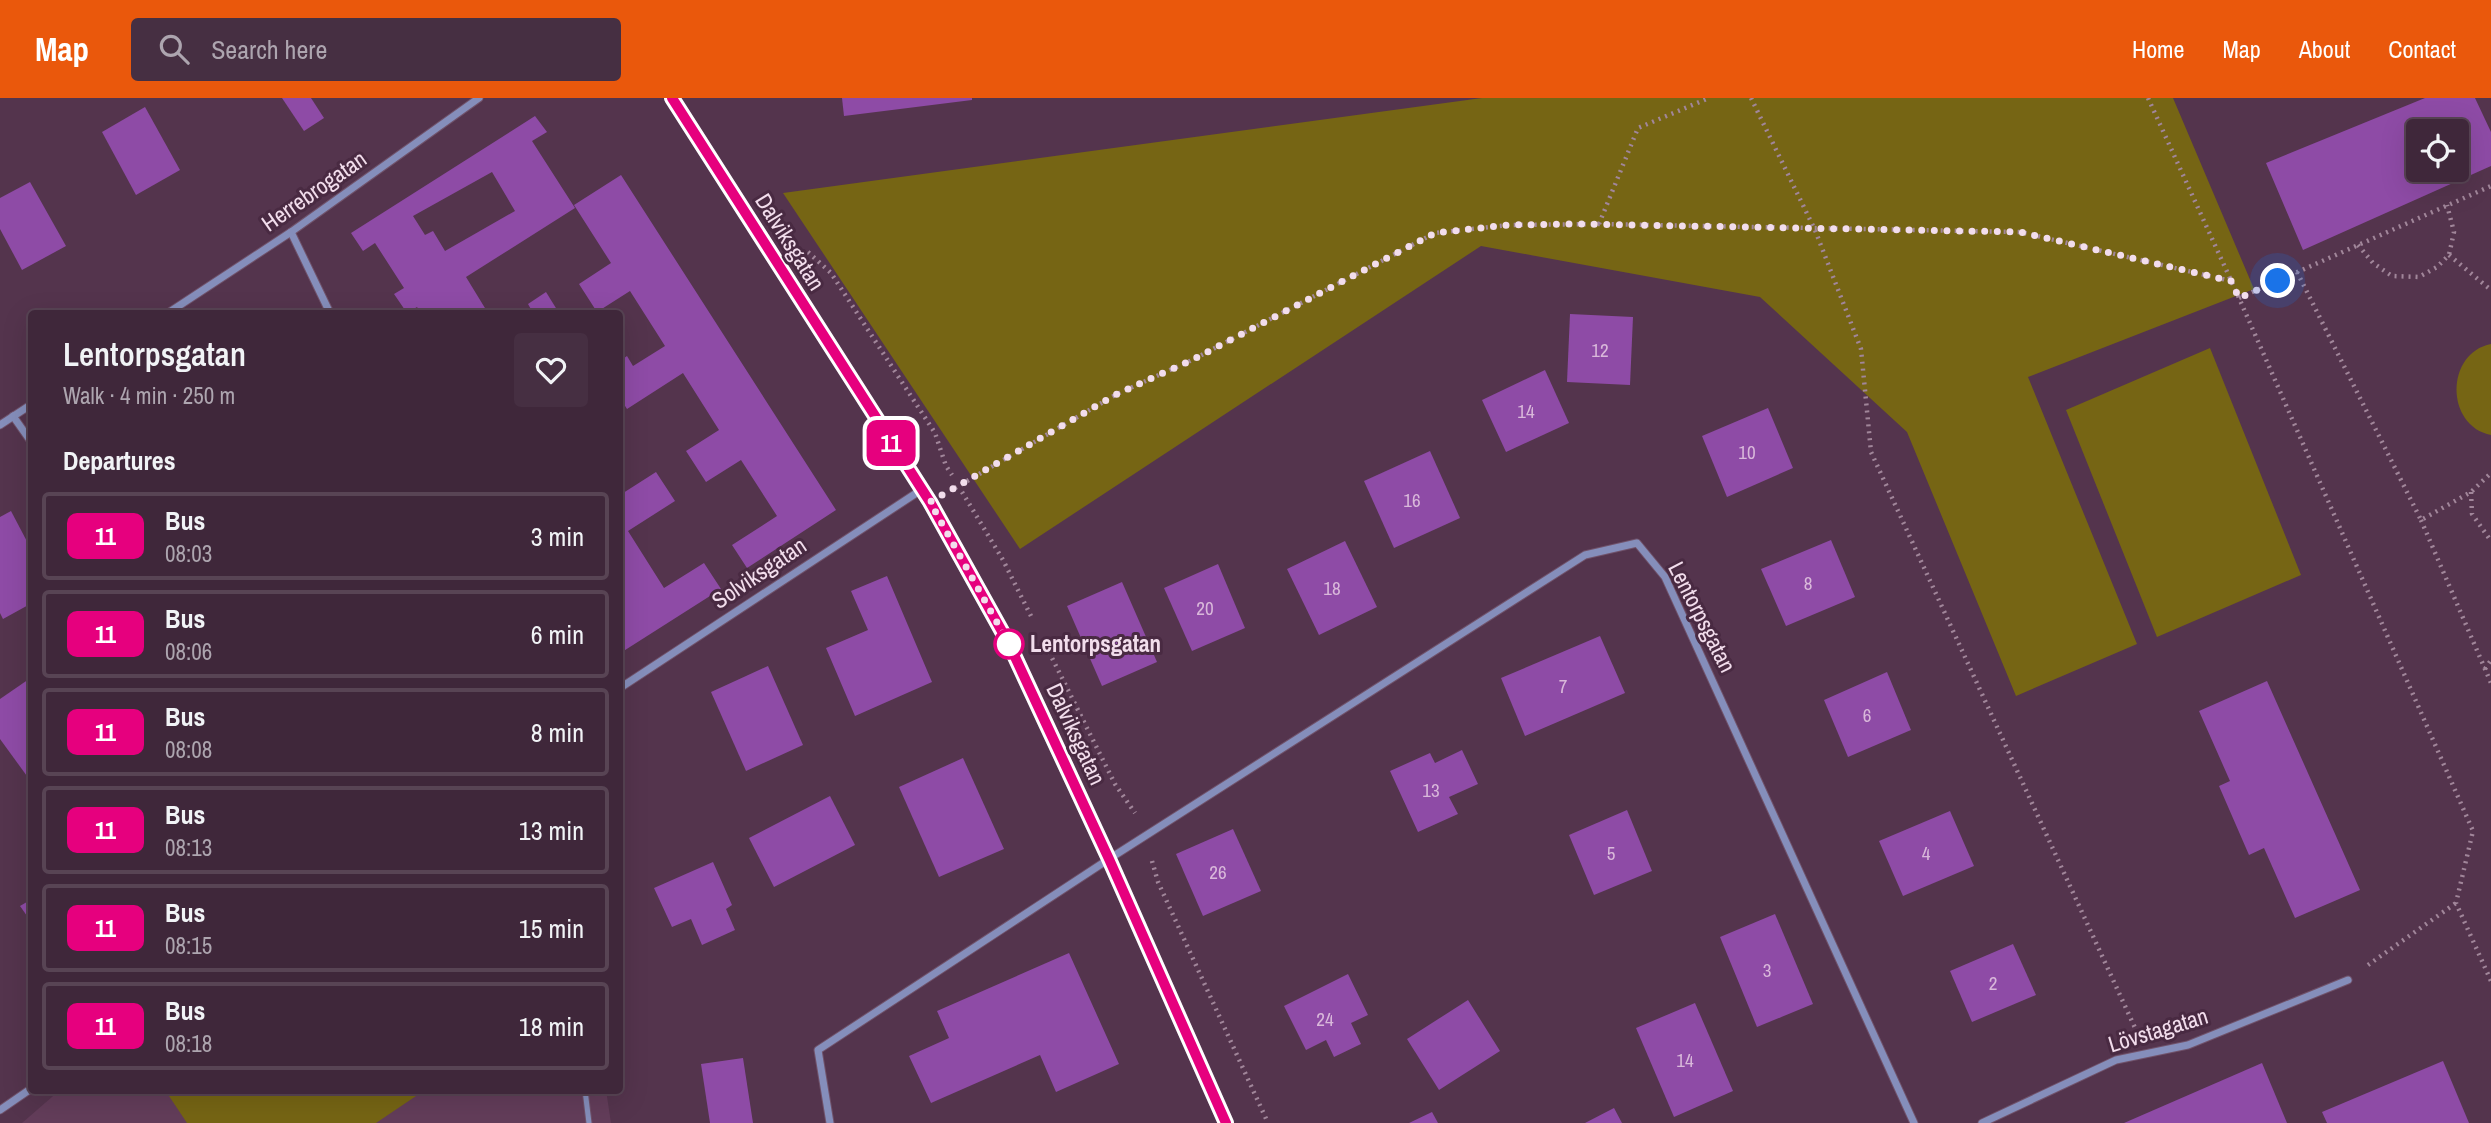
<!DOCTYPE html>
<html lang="en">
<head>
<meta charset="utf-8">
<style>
	:root { --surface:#3f273a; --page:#462f42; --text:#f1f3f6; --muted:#ada5af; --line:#584454; --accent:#ea580c }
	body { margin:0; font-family:"Archivo Narrow",sans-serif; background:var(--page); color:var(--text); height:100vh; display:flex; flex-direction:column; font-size:26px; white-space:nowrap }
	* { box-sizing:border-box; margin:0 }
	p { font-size:23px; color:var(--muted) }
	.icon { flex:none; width:38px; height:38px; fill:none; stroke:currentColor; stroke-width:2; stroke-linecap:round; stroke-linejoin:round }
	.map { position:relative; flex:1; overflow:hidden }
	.panel { position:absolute; left:28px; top:212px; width:595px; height:784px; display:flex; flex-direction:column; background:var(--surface); border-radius:7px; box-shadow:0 7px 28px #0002,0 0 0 2px var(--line) }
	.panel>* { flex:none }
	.badge { padding:0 14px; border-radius:10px; font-size:24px; line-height:46px }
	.fabs { position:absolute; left:2406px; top:21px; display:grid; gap:14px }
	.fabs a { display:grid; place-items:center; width:63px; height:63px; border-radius:7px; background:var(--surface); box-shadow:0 7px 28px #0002,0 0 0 2px var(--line); font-size:35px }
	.you { position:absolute; width:35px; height:35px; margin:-18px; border:5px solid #fff; border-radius:50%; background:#1a73e8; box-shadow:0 0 0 10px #1a73e833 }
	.map>.badge { position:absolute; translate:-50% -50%; box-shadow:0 0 0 4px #fff }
	h2 { padding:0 35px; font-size:26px; line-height:63px }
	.round { display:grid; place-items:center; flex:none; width:74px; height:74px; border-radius:7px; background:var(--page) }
	.headline { display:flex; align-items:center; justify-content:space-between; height:119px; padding:0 35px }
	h1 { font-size:33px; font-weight:600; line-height:52px }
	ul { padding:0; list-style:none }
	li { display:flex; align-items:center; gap:21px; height:88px; margin:0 14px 10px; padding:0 21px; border:4px solid var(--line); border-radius:7px }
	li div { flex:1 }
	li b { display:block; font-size:26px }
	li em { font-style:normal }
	li .badge { min-width:77px; font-weight:700; text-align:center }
	header { display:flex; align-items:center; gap:42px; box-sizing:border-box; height:98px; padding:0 35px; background:var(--accent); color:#fff }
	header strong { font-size:33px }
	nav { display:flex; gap:38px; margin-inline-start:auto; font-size:24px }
	.search { width:490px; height:63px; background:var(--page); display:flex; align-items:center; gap:18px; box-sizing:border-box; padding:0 24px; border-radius:7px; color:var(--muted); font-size:26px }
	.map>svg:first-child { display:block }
	.built { fill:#633d5a }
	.green { fill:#766514 }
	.building { fill:#8e4ba6; fill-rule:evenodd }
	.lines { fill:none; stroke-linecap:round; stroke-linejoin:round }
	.lane-casing { stroke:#70526a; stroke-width:7 }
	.street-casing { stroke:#70526a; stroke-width:9 }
	.secondary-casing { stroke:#70526a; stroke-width:16 }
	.path { stroke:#a1869a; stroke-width:4.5; stroke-dasharray:2 5; stroke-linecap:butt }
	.lane { stroke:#858ebb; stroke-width:5 }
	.street { stroke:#858ebb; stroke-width:7 }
	.secondary { stroke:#afbaf3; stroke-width:14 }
	.line-casing { stroke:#fff; stroke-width:16 }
	.line { stroke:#e6007e; stroke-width:10 }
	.walk { stroke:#f2ddec; stroke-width:7; stroke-dasharray:0 12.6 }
	.stop-dot { fill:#fff; stroke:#e6007e; stroke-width:3.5 }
	.labels { text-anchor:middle; stroke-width:6; stroke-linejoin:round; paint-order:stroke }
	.number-label { font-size:19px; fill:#d9b8da }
	.street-label { font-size:23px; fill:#f2ddec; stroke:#492a42 }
	.stop-label { font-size:23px; font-weight:bold; fill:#f2ddec; stroke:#492a42; text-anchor:start }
</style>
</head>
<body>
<header>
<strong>Map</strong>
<div class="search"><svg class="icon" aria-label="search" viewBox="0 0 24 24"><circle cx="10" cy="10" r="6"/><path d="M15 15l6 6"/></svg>Search here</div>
<nav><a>Home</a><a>Map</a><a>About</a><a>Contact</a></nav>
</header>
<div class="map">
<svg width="2491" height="1025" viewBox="0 0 2491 1025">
	<rect width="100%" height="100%" fill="#54344d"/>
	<!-- built -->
	<path class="built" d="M60,992h546l5,33h-589z"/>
	<!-- green -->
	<g class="green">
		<path d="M1482,0h691l81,191 -226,88 109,267 -121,52 -109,-264 -147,-135 -279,-51 -461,303 -237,-356z"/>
		<path d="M2491,246v91c-46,-9 -46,-82 0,-91z"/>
		<path d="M2210,250l91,227 -144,62 -91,-227z"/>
		<path d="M165,992h260l-49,33h-189z"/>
	</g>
	<!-- building -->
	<g class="building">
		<path d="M282,0h29l13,20 -20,13z"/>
		<path d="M842,0h130v2l-128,16z"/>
		<path d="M2425,0h50l16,34v34l-188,84 -37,-87zM2418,33h39v39h-39z"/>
		<path d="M145,9l35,63 -44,25 -34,-63z"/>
		<path d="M535,18l12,16 -15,9 43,67 -109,69 22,36h-67l-4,-6 -10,6 -13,-19 10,-6 -29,-45 -12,8 -12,-18zM492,74l23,39 -70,40 -12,-20 -8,4 -12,-19z"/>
		<path d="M621,77l215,335 -89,58 -15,-23 45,-29 -36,-56 -35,22 -20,-31 33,-21 -36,-57 -56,36 -7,-11v-37l7,-5 6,10 32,-20 -35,-55 -33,21 -18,-28 32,-21 -37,-58z"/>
		<path d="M30,84l36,64 -44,24 -22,-41v-31z"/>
		<path d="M546,194l13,21h-26l-5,-9z"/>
		<path d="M1570,216l63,3 -3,68 -63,-3z"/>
		<path d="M1545,272l24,53 -63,29 -24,-52z"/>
		<path d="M1768,310l25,60 -66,29 -25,-61z"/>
		<path d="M1430,353l30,67 -66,30 -30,-67z"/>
		<path d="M656,374l19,29 -47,30 36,57 40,-25 17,26 -99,63 -2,-5v-152z"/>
		<path d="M11,413l21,40v52l-29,16 -3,-6v-96z"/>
		<path d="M1831,442l24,57 -69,29 -25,-57z"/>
		<path d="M1345,443l32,66 -58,28 -32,-66z"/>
		<path d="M1218,466l27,64 -53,23 -28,-63z"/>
		<path d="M887,478l45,106 -77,34 -29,-68 42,-18 -17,-39z"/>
		<path d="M1122,484l35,80 -55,24 -35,-80z"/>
		<path d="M1600,538l25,57 -100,43 -24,-58z"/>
		<path d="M768,568l35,79 -57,26 -35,-79z"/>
		<path d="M1887,574l24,58 -63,27 -24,-57z"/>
		<path d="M32,579v106l-32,-44v-40z"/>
		<path d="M2267,583l93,209 -65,28 -31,-70 -15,7 -30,-69 11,-5 -31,-70z"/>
		<path d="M1462,652l16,34 -29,13 9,17 -40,18 -28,-61 40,-18 5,10z"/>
		<path d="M963,660l41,91 -65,28 -40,-90z"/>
		<path d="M830,698l25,49 -81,42 -25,-49z"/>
		<path d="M1627,712l25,61 -58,24 -25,-60z"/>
		<path d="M1950,713l24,55 -71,30 -24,-55z"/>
		<path d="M1233,731l28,62 -58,25 -27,-62z"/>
		<path d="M713,764l19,43 -6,4 9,21 -33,15 -11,-26 -19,8 -18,-39z"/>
		<path d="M32,801v24l-12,-17z"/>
		<path d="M1775,816l38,90 -56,23 -37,-90z"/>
		<path d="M2013,846l23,51 -64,27 -22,-51z"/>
		<path d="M1069,855l50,111 -63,28 -16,-37 -109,48 -22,-47 40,-18 -12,-27z"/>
		<path d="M1348,876l20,41 -17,8 10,21 -27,13 -8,-17 -20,10 -22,-44z"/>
		<path d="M1468,902l32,51 -61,39 -32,-51z"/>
		<path d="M1695,905l38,88 -59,26 -38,-89z"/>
		<path d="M743,960l10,65h-43l-9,-59z"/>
		<path d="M2443,963l26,62h-142l-5,-11z"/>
		<path d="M2262,965l25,60h-163z"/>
		<path d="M1614,1010l8,15h-37z"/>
		<path d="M1432,1014l6,11h-29z"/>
	</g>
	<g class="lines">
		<!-- lane casing -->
		<g class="lane-casing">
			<path id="lane" d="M585,992l4,33"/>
		</g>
		<!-- street casing -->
		<g class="street-casing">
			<g id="street">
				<path d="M291,134l39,81"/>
				<path d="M168,215l123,-81 188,-134"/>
				<path d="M13,318l19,27"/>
				<path d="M0,327l32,-21"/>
				<path d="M620,590l301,-198"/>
				<path d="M0,1012l32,-22"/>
				<path d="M830,1025l-12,-73 291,-191 476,-304 52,-12 28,34 249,546"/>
				<path d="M1982,1025l134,-63 72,-15 160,-65"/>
			</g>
		</g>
		<!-- secondary casing -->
		<g class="secondary-casing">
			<path id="secondary" d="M672,0l258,404 79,142 100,215 117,264"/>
		</g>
		<!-- path -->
		<g class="path">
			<path d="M1751,0l64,132 46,119 10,103 265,578"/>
			<path d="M2148,0l91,200 234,533 -17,72 35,78"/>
			<path d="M1599,126l39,-96 71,-30"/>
			<path d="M2358,147l15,18 19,13 27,1 18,-10 12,-12 5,-23 -7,-27"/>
			<path d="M808,154l23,21 104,160 11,33 6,9"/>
			<path d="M2449,157l42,35"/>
			<path d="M2297,174l124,248 50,-28 20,-19"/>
			<path d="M2239,200l252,-112"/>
			<path d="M955,390l162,-94 75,-34 243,-127 73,-8 91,-1 421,8 211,49"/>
			<path d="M962,394l41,68 28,56"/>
			<path d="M2471,394l1,22 19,27"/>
			<path d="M2421,422l70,163"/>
			<path d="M1049,554l66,132 20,29"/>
			<path d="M2485,571l6,-9"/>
			<path d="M1152,763l6,21 110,241"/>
			<path d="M2368,867l88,-62"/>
		</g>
		<!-- lane -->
		<use href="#lane" class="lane"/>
		<!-- street -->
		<use href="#street" class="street"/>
		<!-- secondary -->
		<use href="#secondary" class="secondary"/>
	</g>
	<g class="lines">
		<!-- line casing -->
		<g class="line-casing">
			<path id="line" d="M672,0l258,404 79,142 100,215 117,264"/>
		</g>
		<!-- line -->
		<use href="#line" class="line"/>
		<!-- walk -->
		<path class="walk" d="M1009,546l-79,-142 187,-108 75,-34 243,-127 73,-8 68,-1 444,8 211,49 8,17 39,-17"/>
	</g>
	<!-- markers -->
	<circle class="stop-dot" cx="1009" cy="546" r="14"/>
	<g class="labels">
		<!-- number labels -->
		<g class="number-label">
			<text x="1600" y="259">12</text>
			<text x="1526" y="320">14</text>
			<text x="1747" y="361">10</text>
			<text x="1412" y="409">16</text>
			<text x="1808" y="492">8</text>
			<text x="1332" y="497">18</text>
			<text x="1205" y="517">20</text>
			<text x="1563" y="595">7</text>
			<text x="1867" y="624">6</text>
			<text x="1431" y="699">13</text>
			<text x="1611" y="762">5</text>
			<text x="1926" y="762">4</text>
			<text x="1218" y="781">26</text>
			<text x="1767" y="879">3</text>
			<text x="1993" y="892">2</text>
			<text x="1325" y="928">24</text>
			<text x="1685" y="969">14</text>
		</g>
		<!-- street labels -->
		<g class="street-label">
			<text transform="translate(314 93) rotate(-35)" y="8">Herrebrogatan</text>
			<text transform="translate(790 144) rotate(58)" y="8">Dalviksgatan</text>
			<text transform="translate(759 475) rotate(-34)" y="8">Solviksgatan</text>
			<text transform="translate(1702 519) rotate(63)" y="8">Lentorpsgatan</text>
			<text transform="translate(1076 636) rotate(65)" y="8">Dalviksgatan</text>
			<text transform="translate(2158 932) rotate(-17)" y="8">Lövstagatan</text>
		</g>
		<!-- stop labels -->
		<g class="stop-label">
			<text x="1030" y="554">Lentorpsgatan</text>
		</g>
	</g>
</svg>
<div class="fabs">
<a><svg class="icon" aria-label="locate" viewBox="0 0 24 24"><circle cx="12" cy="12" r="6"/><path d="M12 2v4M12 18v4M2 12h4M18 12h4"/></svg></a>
</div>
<div class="you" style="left:2278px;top:183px"></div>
<b class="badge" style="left:891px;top:345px;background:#e6007e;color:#fff">11</b>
<section class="panel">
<div class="headline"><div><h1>Lentorpsgatan</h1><p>Walk · 4 min · 250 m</p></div><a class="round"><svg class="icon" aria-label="heart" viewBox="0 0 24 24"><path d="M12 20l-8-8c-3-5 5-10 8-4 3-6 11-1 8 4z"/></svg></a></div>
<h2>Departures</h2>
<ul>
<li><span class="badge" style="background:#e6007e;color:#fff">11</span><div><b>Bus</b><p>08:03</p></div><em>3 min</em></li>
<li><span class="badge" style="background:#e6007e;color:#fff">11</span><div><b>Bus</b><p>08:06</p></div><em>6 min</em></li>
<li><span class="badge" style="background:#e6007e;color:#fff">11</span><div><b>Bus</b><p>08:08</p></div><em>8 min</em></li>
<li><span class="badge" style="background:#e6007e;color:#fff">11</span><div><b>Bus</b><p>08:13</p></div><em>13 min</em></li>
<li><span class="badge" style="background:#e6007e;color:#fff">11</span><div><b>Bus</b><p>08:15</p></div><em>15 min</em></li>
<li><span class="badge" style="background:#e6007e;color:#fff">11</span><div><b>Bus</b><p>08:18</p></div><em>18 min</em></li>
</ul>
</section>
</div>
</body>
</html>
